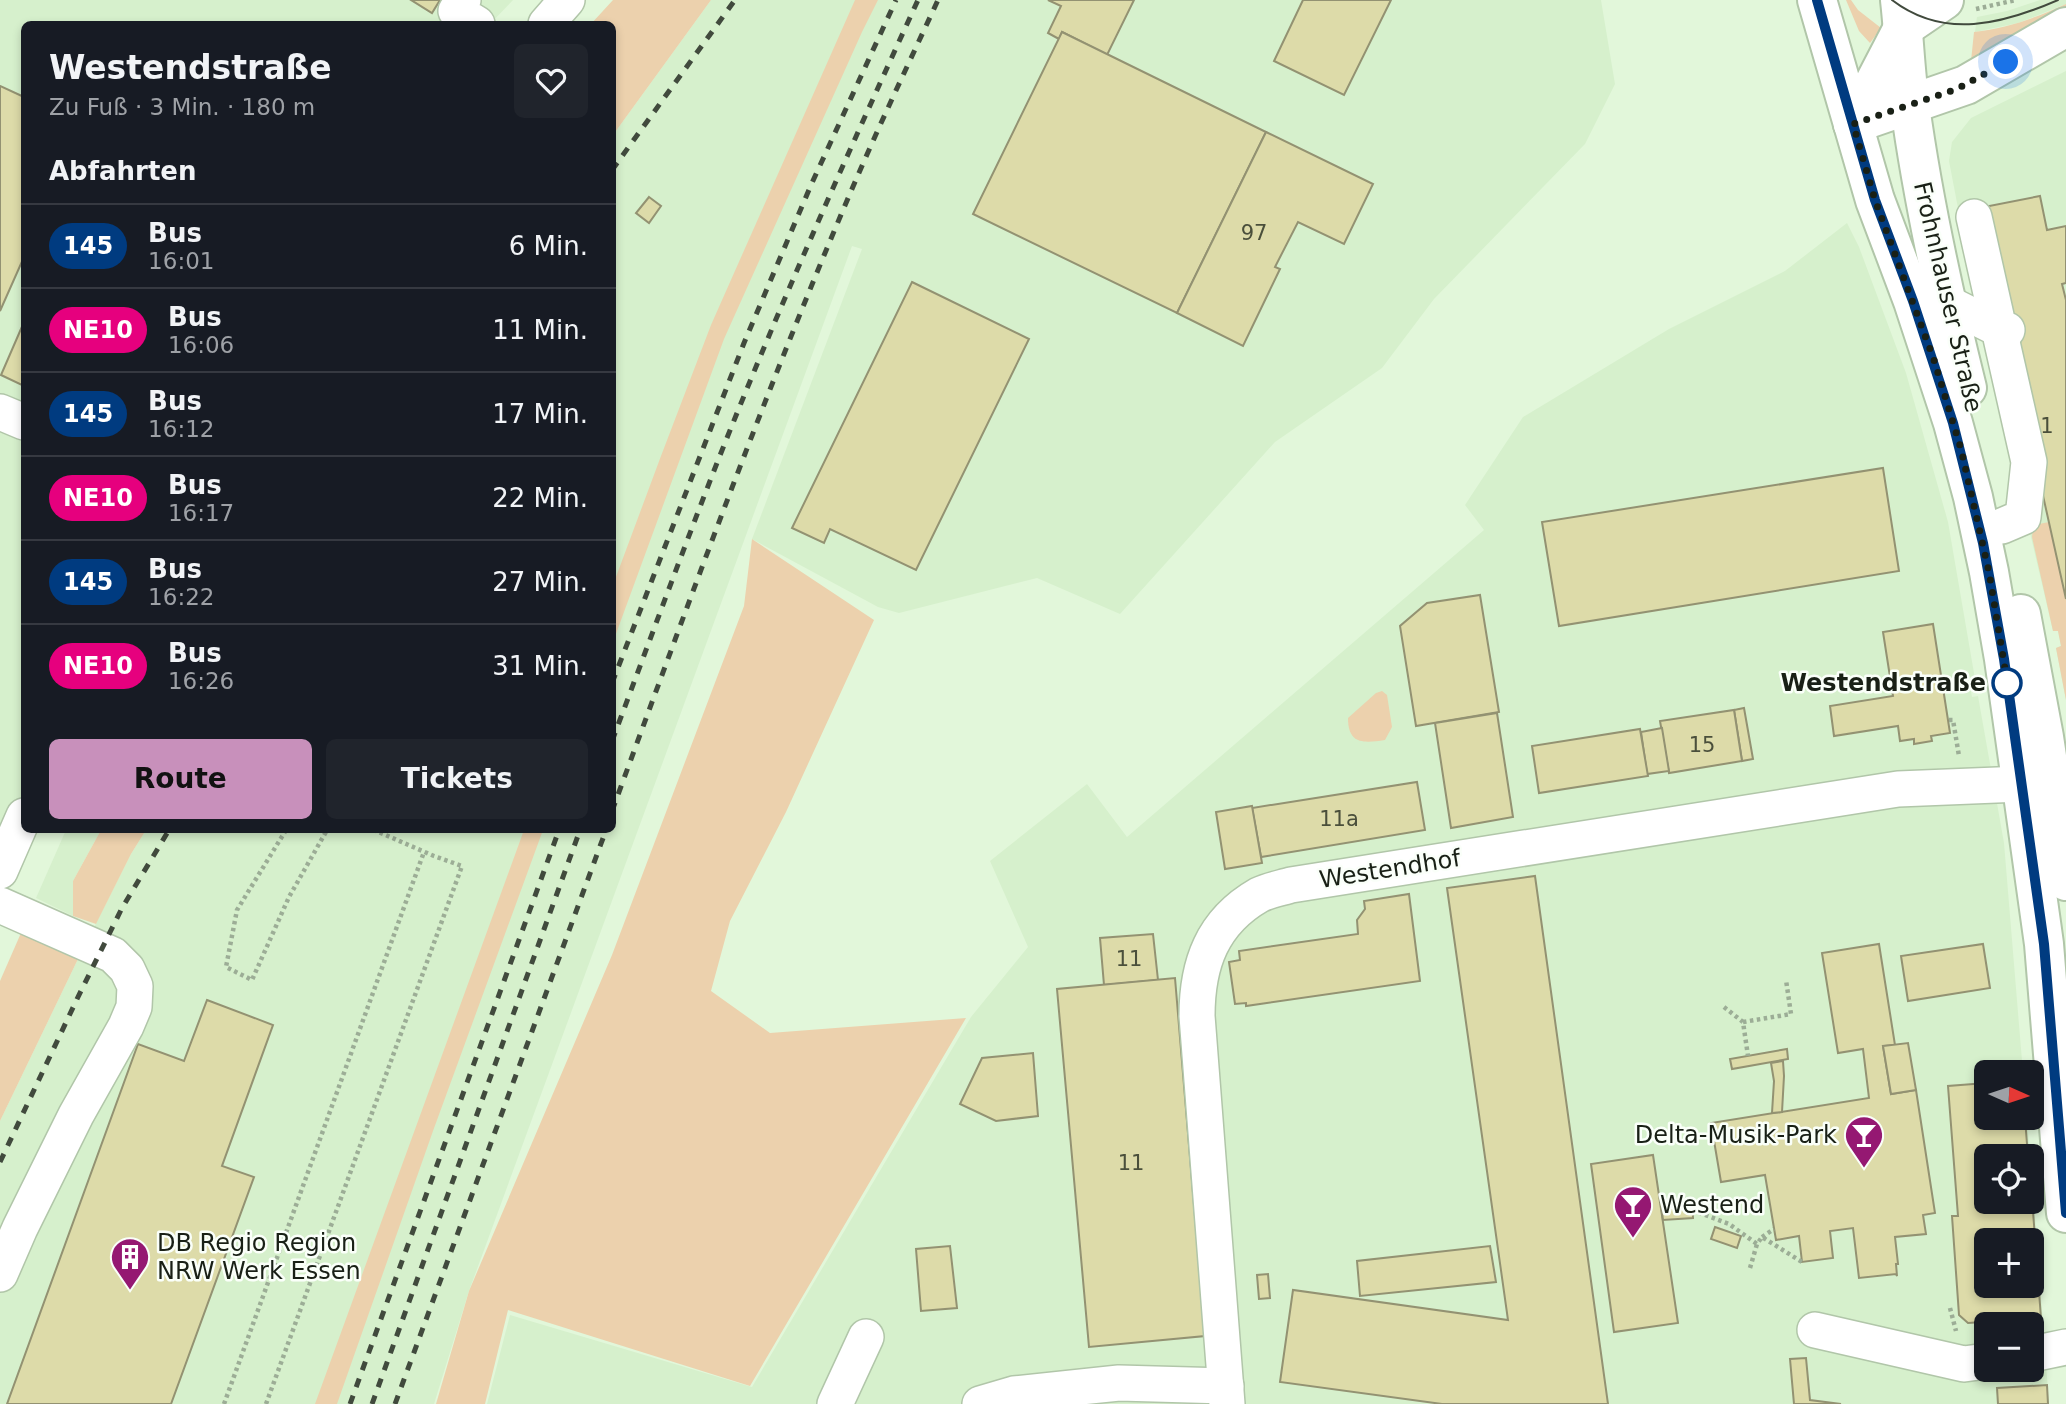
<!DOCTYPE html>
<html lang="de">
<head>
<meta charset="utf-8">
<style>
	:root { --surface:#171b24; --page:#20242c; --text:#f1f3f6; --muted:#9ea1a6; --line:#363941; --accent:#c890bb }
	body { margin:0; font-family:"DejaVu Sans",sans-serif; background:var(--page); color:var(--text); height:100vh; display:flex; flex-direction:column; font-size:26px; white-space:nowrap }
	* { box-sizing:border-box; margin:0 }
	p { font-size:23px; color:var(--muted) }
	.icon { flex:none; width:38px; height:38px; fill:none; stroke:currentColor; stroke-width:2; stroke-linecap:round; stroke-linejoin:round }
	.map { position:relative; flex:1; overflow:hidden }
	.details { position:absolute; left:21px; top:21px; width:595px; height:812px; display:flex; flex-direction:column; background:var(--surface); border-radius:10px; box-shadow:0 4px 10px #0003 }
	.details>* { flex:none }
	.badge { padding:0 14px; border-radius:23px; font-size:24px; line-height:46px }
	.needle { width:46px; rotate:93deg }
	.buttons { position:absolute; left:1974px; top:1060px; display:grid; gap:14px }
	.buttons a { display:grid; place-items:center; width:70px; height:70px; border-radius:10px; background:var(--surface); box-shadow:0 4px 10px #0003; font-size:35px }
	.you { position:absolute; width:35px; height:35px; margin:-18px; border:5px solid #fff; border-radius:50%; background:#1a73e8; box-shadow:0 0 0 10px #1a73e833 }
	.map>.badge { position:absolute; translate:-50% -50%; box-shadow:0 0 0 4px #fff }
	h2 { padding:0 28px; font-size:26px; line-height:63px }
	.round { display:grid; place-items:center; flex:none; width:74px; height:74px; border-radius:10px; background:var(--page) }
	.headline { display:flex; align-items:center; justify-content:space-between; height:119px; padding:0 28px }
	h1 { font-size:33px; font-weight:600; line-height:52px }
	.cta { display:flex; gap:14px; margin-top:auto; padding:14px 28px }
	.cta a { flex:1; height:80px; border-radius:10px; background:var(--accent); color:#111; font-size:28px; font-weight:600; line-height:80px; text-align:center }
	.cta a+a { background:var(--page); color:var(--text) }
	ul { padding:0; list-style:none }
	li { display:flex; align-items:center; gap:21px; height:84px; padding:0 28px; border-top:2px solid var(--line) }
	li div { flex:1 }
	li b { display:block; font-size:26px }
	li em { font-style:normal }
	li .badge { min-width:77px; font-weight:700; text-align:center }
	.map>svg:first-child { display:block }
	.built { fill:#d6f0cc; fill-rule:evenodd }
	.green { fill:#ecd1ad }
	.building { fill:#dddba9; stroke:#939272; stroke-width:2; fill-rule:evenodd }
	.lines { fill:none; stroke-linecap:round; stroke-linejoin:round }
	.minor-casing { stroke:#b1c6a9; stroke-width:38 }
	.major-casing { stroke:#b1c6a9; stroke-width:42 }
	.path { stroke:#9cad96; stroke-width:4.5; stroke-dasharray:3.5 3.5; stroke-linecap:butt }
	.minor { stroke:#fff; stroke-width:35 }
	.major { stroke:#fff; stroke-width:38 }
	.tram { stroke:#414a3d; stroke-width:2 }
	.rail { stroke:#414a3d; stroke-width:5; stroke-dasharray:9 9; stroke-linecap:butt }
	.line-casing { stroke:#fff; stroke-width:16 }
	.line { stroke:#003b80; stroke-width:10 }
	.walk { stroke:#192016; stroke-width:7; stroke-dasharray:0 12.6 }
	.stop-dot { fill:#fff; stroke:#003b80; stroke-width:3.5 }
	.labels { text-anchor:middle; stroke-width:5; stroke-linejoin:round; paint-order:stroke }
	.number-label { font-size:21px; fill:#4a4f3b }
	.street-label { font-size:24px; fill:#192016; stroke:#fafff9 }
	.stop-label { font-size:24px; font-weight:bold; fill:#192016; stroke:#fafff9; text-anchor:end }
	.poi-label { font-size:24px; fill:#192016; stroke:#fafff9; text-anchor:start }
</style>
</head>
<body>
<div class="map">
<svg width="2066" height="1404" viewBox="0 0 2066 1404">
	<rect width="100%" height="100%" fill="#e2f7da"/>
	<!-- built -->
	<g class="built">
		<path d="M0,0h513l-23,24h-466v766l-24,55z"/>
		<path d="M711,0h890l14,84 -30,60 -151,155 -52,69 -107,74 -155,172 -83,-36 -138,35 -21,-6 -126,-68 110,-290 -10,-3 -383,1045 -35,113h-434v-283l78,-162 53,-105 15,-24h466l1,-695z"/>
		<path d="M2040,0h26v4l-48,19 -43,9 2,-15 30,-6z"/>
		<path d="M2066,71v629l-10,-52 5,-2 -3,-15h-5l-51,-218 -31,-137 -22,-115 3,-19 19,-24z"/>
		<path d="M1847,223l12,24 47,126 42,149 27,157 -6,2 3,16 6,-1 26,147 19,230h-37v45h41l3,39h-44v45h46v-25l17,227h-1562l23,-89 242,72 219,-370 57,-70 -38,-86 97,-77 40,53 357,-307 -19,-25 58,-88 146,-88 116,-58zM1986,1241h46v45h-46zM1986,1325h46v45h-46z"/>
		<path d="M66,830h35l-28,51v35l-37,-18z"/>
	</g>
	<!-- green -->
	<g class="green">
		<path d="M613,0h98l-98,135 -1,-111h-21z"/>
		<path d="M855,0h23l-16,32 -138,307 -111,303v-57l48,-129 50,-131z"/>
		<path d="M1846,0h5l7,10 23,18 -11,15 -11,-12z"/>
		<path d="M2066,4v7l-95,50 3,-29c33,-4 62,-14 92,-28z"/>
		<path d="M2049,522l17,77v101l-10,-52 5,-2 -3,-15h-5l-21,-94 1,-9 6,-4z"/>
		<path d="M752,539l122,81 -88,192 -56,109 -19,70 59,42 196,-15 -216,368 -242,-76 -23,94h-49l33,-113 143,-336 132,-349z"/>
		<path d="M1382,691l5,4 5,32 -7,13c-21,3 -37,5 -37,-22l28,-25z"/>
		<path d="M101,830h45l-15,24 -35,70 -23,-8v-35z"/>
		<path d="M524,830h19l-110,301 -96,273h-22z"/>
		<path d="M21,933l57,26 -78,162v-140z"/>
	</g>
	<!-- building -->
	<g class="building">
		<path d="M411,0h29l-8,13z"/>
		<path d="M1048,0h86l-27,55 -45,-23 -3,7 -11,-6 13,-27z"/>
		<path d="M1303,0h88l-47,95 -70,-34z"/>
		<path d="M1062,32l204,100 -89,181 -204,-99z"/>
		<path d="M0,86l24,11v160l-24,54z"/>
		<path d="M1266,132l107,52 -29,60 -46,-22 -23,45 5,2 -37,77 -66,-33z"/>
		<path d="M2040,196l7,34 19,-4v57l-4,1 4,16v299l-87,-391z"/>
		<path d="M649,197l12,9 -12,17 -13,-10z"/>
		<path d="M912,282l117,57 -113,231 -86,-41 -6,14 -32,-15z"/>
		<path d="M24,322v64l-23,-11z"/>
		<path d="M1883,468l16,103 -340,55 -17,-104z"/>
		<path d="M1480,595l19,117 -83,14 -16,-100 27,-23z"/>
		<path d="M1933,624l17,109 -19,3 1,5 -18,3v-5l-14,2 -2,-15 -64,10 -4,-30 63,-10 -10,-64z"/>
		<path d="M1744,708l9,51 -11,2 -8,-51z"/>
		<path d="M1734,710l8,51 -73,12 -9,-52z"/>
		<path d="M1497,713l16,104 -62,11 -16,-105z"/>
		<path d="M1662,728l7,43 -22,3 -6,-42z"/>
		<path d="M1640,729l8,47 -109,17 -7,-47z"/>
		<path d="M1417,782l8,48 -164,27 -9,-49z"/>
		<path d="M1252,806l10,57 -37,6 -9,-57z"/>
		<path d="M1535,876l73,528h-166l-162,-22 13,-92 215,30 -61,-432z"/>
		<path d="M1409,894l11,87 -174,25v-3l-11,1 -6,-42 11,-2 -1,-9 119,-17 -1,-14 8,-11 -1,-8z"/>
		<path d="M1153,934l5,46 -54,5 -4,-47z"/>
		<path d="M1879,944l16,101 -12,1 8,48 25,-4 19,123 -12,2 3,19 -31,3 3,27h-2l1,12 -1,-2 -37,4 -6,-50 -23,3 3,27 -31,4 -3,-26 -23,4 -11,-65 -44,7 -10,-59 158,-25 -6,-49 -25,4 -16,-100z"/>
		<path d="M1983,944l7,44 -82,13 -7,-45z"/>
		<path d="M1175,978l30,358 -116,11 -32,-358z"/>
		<path d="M207,1000l66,25 -51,141 32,11 -83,227h-164l131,-360 46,17z"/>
		<path d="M1908,1043l8,47 -25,4 -8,-48z"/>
		<path d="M1787,1049l1,10 -56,10 -2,-10z"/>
		<path d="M1033,1053l5,63 -42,5 -36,-17 22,-46z"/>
		<path d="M1783,1061l1,15 -2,36 -10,1 2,-32 -3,-18z"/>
		<path d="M1986,1083v35h39l3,39h-42v45h46v-4l9,120 -73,5 -9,-8 -7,-99h6l-10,-130zM1986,1241h46v45h-46z"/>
		<path d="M1653,1155l25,168 -64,9 -23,-168z"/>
		<path d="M1692,1202l1,16 -30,2 -2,-15z"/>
		<path d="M1715,1227l26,9 -4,12 -26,-9z"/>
		<path d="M950,1246l7,62 -36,3 -5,-62z"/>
		<path d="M1490,1246l6,36 -136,14 -3,-35z"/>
		<path d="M1268,1274l2,24 -11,1 -2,-24z"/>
		<path d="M1806,1358l4,42 31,4h-47l-4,-45z"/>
		<path d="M2047,1385l1,19h-50l-1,-16z"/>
	</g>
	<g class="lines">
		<!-- minor casing -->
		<g class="minor-casing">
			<g id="minor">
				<path d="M463,0l-7,11 21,13"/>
				<path d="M546,24l21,-24"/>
				<path d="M1974,217l25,112 8,1"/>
				<path d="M1945,302l54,27 30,133 -6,55 -21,9"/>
				<path d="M0,412l24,10"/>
				<path d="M0,871l24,-55"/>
				<path d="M0,905l113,50 14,14 8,17 -1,21 -8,19 -50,89 -56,113 -20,46"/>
				<path d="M1815,1330l149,34 22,-3"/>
				<path d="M2032,1354l34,-7"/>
				<path d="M835,1404l31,-67"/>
				<path d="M980,1404l34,-10 105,-11 107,3"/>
				<path d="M1227,1404l-30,-388c0,-52 15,-94 62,-121 10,-5 22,-7 32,-10l607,-96 150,-6"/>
			</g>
		</g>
		<!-- major casing -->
		<g class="major-casing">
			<g id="major">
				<path d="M1817,0l58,200 38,101 40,122 20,74 16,75 15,87 40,285 22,269"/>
				<path d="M1900,0c4,35 5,71 10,106 13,95 34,190 57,282"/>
				<path d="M1853,124l113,-39 100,-58"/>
				<path d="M1853,124l50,-96 41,-28"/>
				<path d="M2021,614l23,123 22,144"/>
			</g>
		</g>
		<!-- path -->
		<g class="path">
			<path d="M1976,9l40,-9"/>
			<path d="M1949,720h4l6,36"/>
			<path d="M286,830l-49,80 -11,57 26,13 37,-83 38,-67"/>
			<path d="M1724,1007l19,15 5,34"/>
			<path d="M1743,1022l48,-8 -5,-34"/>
			<path d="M1692,1210l37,14 28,20 5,-7 40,25"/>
			<path d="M1762,1237l12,-8"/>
			<path d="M1750,1268l7,-24"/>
			<path d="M1950,1308l6,23"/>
			<path d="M224,1404l200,-552"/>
			<path d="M266,1404l196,-538 -28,-10 -60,-26"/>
		</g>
		<!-- minor -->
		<use href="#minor" class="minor"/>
		<!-- major -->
		<use href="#major" class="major"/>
		<!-- tram -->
		<path class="tram" d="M1892,0c52,40 111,24 166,0"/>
		<!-- rail -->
		<g class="rail">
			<path d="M612,170l123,-170"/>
			<path d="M612,683l132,-340 67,-158 85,-185"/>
			<path d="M612,741c35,-93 69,-186 105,-278 62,-157 131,-310 201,-463"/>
			<path d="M612,811c75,-204 149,-408 234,-608 29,-69 61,-136 92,-203"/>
			<path d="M0,1162l78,-165 44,-89 47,-78"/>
			<path d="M350,1404l209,-574"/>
			<path d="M372,1404l208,-574"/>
			<path d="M395,1404l211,-574"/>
		</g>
	</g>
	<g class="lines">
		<!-- line casing -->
		<g class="line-casing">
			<path id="line" d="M1817,0l58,200 38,101 40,122 30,120 21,116 40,285 22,269"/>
		</g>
		<!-- line -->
		<use href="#line" class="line"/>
		<!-- walk -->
		<path class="walk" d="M2006,62l-49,27 -104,35 22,76 59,160 27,89 28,123 19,115 -1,-4"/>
	</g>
	<!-- icons -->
	<defs>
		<g id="bar-pin" transform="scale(2.0125)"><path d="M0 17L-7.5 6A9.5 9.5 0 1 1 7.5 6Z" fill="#951872" stroke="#fafff9"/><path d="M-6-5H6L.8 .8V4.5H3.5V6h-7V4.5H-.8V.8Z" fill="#fff"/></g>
		<g id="building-pin" transform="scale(2.0125)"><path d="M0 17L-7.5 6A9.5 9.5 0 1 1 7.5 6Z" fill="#951872" stroke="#fafff9"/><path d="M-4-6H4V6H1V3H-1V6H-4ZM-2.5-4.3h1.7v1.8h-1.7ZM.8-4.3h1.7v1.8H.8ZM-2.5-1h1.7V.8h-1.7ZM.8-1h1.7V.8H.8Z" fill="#fff"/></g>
	</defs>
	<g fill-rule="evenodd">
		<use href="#bar-pin" x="1864" y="1135"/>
		<use href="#bar-pin" x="1633" y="1205"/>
		<use href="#building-pin" x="130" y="1257"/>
	</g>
	<!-- markers -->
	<circle class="stop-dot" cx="2007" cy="683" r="14"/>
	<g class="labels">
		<!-- number labels -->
		<g class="number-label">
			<text x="1254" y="240">97</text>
			<text x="2047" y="433">1</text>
			<text x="1702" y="752">15</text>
			<text x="1339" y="826">11a</text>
			<text x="1129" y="966">11</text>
			<text x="1131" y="1170">11</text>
		</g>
		<!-- street labels -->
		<g class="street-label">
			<text transform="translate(1948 297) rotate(77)" y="8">Frohnhauser Straße</text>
			<text transform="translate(1390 869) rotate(-9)" y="8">Westendhof</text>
		</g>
		<!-- stop labels -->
		<g class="stop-label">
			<text x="1986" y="691">Westendstraße</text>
		</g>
		<!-- poi labels -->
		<g class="poi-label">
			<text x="1837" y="1143" text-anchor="end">Delta-Musik-Park</text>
			<text x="1660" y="1213">Westend</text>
			<text x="157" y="1251">DB Regio Region<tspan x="157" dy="28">NRW Werk Essen</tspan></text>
		</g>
	</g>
</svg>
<div class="buttons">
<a><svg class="needle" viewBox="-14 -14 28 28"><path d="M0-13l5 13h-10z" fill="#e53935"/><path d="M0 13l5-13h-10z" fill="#9ea1a6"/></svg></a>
<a><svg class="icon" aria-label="locate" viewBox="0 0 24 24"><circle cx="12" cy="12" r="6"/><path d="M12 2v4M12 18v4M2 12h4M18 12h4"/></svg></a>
<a>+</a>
<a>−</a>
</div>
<div class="you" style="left:2006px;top:62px"></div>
<section class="details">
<div class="headline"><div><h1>Westendstraße</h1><p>Zu Fuß · 3 Min. · 180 m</p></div><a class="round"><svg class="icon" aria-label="heart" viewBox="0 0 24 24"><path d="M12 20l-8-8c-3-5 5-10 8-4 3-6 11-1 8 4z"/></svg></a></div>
<h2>Abfahrten</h2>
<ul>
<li><span class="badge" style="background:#003b80;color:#fff">145</span><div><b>Bus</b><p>16:01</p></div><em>6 Min.</em></li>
<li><span class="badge" style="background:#e6007e;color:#fff">NE10</span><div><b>Bus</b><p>16:06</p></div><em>11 Min.</em></li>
<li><span class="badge" style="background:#003b80;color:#fff">145</span><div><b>Bus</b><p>16:12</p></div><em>17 Min.</em></li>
<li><span class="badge" style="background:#e6007e;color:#fff">NE10</span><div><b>Bus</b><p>16:17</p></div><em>22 Min.</em></li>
<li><span class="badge" style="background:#003b80;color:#fff">145</span><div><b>Bus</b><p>16:22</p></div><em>27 Min.</em></li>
<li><span class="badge" style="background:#e6007e;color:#fff">NE10</span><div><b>Bus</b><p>16:26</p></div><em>31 Min.</em></li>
</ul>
<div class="cta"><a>Route</a><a>Tickets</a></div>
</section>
</div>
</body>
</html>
